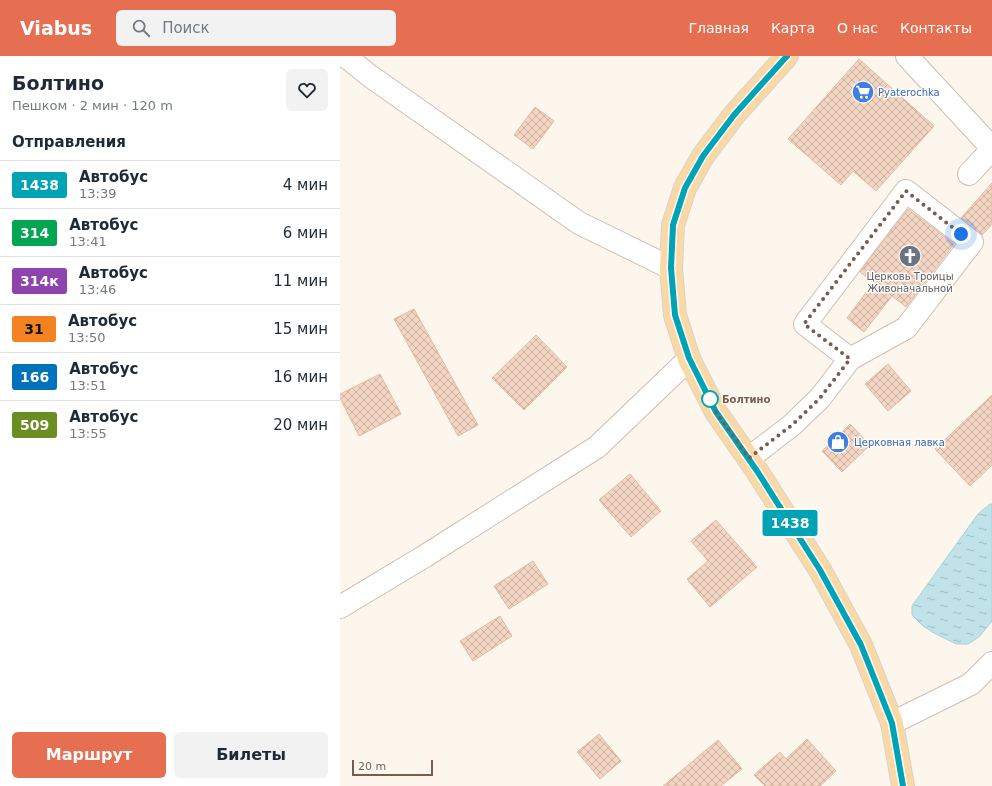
<!DOCTYPE html>
<html lang="ru">
<head>
<meta charset="utf-8">
<style>
	:root { --surface:#fff; --page:#f2f2f3; --text:#1f2937; --muted:#747a83; --line:#e0e1e3; --accent:#e76f51 }
	body { margin:0; font-family:"DejaVu Sans",sans-serif; background:var(--page); color:var(--text); height:100vh; display:flex; flex-direction:column; font-size:15px; white-space:nowrap }
	* { box-sizing:border-box; margin:0 }
	p { font-size:13px; color:var(--muted) }
	.icon { flex:none; width:22px; height:22px; fill:none; stroke:currentColor; stroke-width:2; stroke-linecap:round; stroke-linejoin:round }
	.map { position:relative; flex:1; overflow:hidden }
	.details { display:flex; flex-direction:column; background:var(--surface); width:340px }
	.details>* { flex:none }
	.badge { padding:0 8px; border-radius:3px; font-size:14px; line-height:26px }
	.scale { position:absolute; left:12px; bottom:10px; width:81px; box-sizing:border-box; padding-left:4px; border:2px solid #7a5c4d; border-top:0; font-size:11px; line-height:14px; white-space:nowrap; color:#7a5c4d; -webkit-text-stroke:3px #fffaf3; paint-order:stroke }
	.you { position:absolute; width:20px; height:20px; margin:-10px; border:3px solid #fff; border-radius:50%; background:#1a73e8; box-shadow:0 0 0 6px #1a73e833 }
	.map>.badge { position:absolute; translate:-50% -50%; box-shadow:0 0 0 2px #fff }
	h2 { padding:0 12px; font-size:15px; line-height:36px }
	.round { display:grid; place-items:center; flex:none; width:42px; height:42px; border-radius:6px; background:var(--page) }
	.headline { display:flex; align-items:center; justify-content:space-between; height:68px; padding:0 12px }
	h1 { font-size:19px; font-weight:600; line-height:30px }
	.button { display:flex; gap:8px; margin-top:auto; padding:8px 12px }
	.button a { flex:1; height:46px; border-radius:6px; background:var(--accent); color:#fff; font-size:16px; font-weight:600; line-height:46px; text-align:center }
	.button a+a { background:var(--page); color:var(--text) }
	ul { padding:0; list-style:none }
	li { display:flex; align-items:center; gap:12px; height:48px; padding:0 12px; border-top:1px solid var(--line) }
	li div { flex:1 }
	li b { display:block; font-size:15px }
	li em { font-style:normal }
	li .badge { min-width:44px; font-weight:700; text-align:center }
	header { display:flex; align-items:center; gap:24px; box-sizing:border-box; height:56px; padding:0 20px; background:var(--accent); color:#fff }
	header strong { font-size:19px }
	nav { display:flex; gap:22px; margin-inline-start:auto; font-size:14px }
	.search { width:280px; height:36px; background:var(--page); display:flex; align-items:center; gap:10px; box-sizing:border-box; padding:0 14px; border-radius:6px; color:var(--muted); font-size:15px }
	main { display:flex; flex:1; min-height:0 }
	.map>svg:first-child { display:block }
	.water { fill:url(#water-ripples); stroke:#a5d3da }
	.building { fill:url(#building-cross-hatch); stroke:#e6bba3 }
	.lines { fill:none; stroke-linecap:round; stroke-linejoin:round }
	.minor-casing { stroke:#d1beb0; stroke-width:24 }
	.major-casing { stroke:#dad1cd; stroke-width:24 }
	.minor { stroke:#fff; stroke-width:22 }
	.major { stroke:#fbd9a5; stroke-width:22 }
	.line-casing { stroke:#fff; stroke-width:9 }
	.line { stroke:#00a3b4; stroke-width:6 }
	.walk { stroke:#7a5c4d; stroke-width:4; stroke-dasharray:0 7.2 }
	.stop-dot { fill:#fff; stroke:#00a3b4; stroke-width:2 }
	.labels { text-anchor:middle; stroke-width:3; stroke-linejoin:round; paint-order:stroke }
	.shop-label { font-size:10px; fill:#366cbe; stroke:#fffaf3; text-anchor:start }
	.worship-label { font-size:10px; fill:#5b616d; stroke:#fffaf3 }
	.stop-label { font-size:10px; font-weight:bold; fill:#7a5c4d; stroke:#fffaf3; text-anchor:start }
</style>
</head>
<body>
<header>
<strong>Viabus</strong>
<div class="search"><svg class="icon" aria-label="search" viewBox="0 0 24 24"><circle cx="10" cy="10" r="6"/><path d="M15 15l6 6"/></svg>Поиск</div>
<nav><a>Главная</a><a>Карта</a><a>О нас</a><a>Контакты</a></nav>
</header>
<main>
<section class="details">
<div class="headline"><div><h1>Болтино</h1><p>Пешком · 2 мин · 120 m</p></div><a class="round"><svg class="icon" aria-label="heart" viewBox="0 0 24 24"><path d="M12 20l-8-8c-3-5 5-10 8-4 3-6 11-1 8 4z"/></svg></a></div>
<h2>Отправления</h2>
<ul>
<li><span class="badge" style="background:#00a3b4;color:#fff">1438</span><div><b>Автобус</b><p>13:39</p></div><em>4 мин</em></li>
<li><span class="badge" style="background:#00a651;color:#fff">314</span><div><b>Автобус</b><p>13:41</p></div><em>6 мин</em></li>
<li><span class="badge" style="background:#8e44ad;color:#fff">314к</span><div><b>Автобус</b><p>13:46</p></div><em>11 мин</em></li>
<li><span class="badge" style="background:#f58220;color:#111">31</span><div><b>Автобус</b><p>13:50</p></div><em>15 мин</em></li>
<li><span class="badge" style="background:#0072bc;color:#fff">166</span><div><b>Автобус</b><p>13:51</p></div><em>16 мин</em></li>
<li><span class="badge" style="background:#6b8e23;color:#fff">509</span><div><b>Автобус</b><p>13:55</p></div><em>20 мин</em></li>
</ul>
<div class="button"><a>Маршрут</a><a>Билеты</a></div>
</section>
<div class="map">
<svg width="652" height="730" viewBox="0 0 652 730">
	<defs>
		<pattern id="water-ripples" width="26" height="14" patternUnits="userSpaceOnUse"><rect width="26" height="14" fill="#bfe3e8"/><path d="M2 4q2-2 4 0t4 0M15 11q2-2 4 0t4 0" fill="none" stroke="#a0bbbe"/></pattern>
		<pattern id="building-cross-hatch" width="8" height="8" patternUnits="userSpaceOnUse"><rect width="8" height="8" fill="#f3d5c3"/><path d="M0 0l8 8M0 8l8-8" fill="none" stroke="#cab0a1"/></pattern>
	</defs>
	<rect width="100%" height="100%" fill="#fdf6ec"/>
	<!-- water -->
	<path class="water" d="M650,448h2v117l-13,16 -11,7h-12l-22,-11 -11,-7 -11,-11v-9l53,-74 13,-18z"/>
	<!-- building -->
	<g class="building">
		<path d="M519,3l75,67 -58,65 -23,-20 -12,14 -53,-46z"/>
		<path d="M195,51l19,14 -21,28 -19,-14z"/>
		<path d="M652,127v41l-10,11 -21,-17z"/>
		<path d="M568,153l46,35 -48,63 -14,-11 -28,36 -17,-14 27,-36 -14,-10z"/>
		<path d="M74,253l64,116 -20,11 -64,-117z"/>
		<path d="M196,279l31,32 -43,43 -32,-32z"/>
		<path d="M548,308l23,27 -23,20 -23,-27z"/>
		<path d="M40,318l21,40 -42,22 -19,-38v-4z"/>
		<path d="M652,339v70l-22,21 -35,-37z"/>
		<path d="M510,368l20,21 -28,27 -20,-21z"/>
		<path d="M290,418l31,37 -30,26 -32,-37z"/>
		<path d="M376,464l41,47 -47,40 -23,-28 21,-18 -17,-20z"/>
		<path d="M193,505l15,23 -39,25 -15,-23z"/>
		<path d="M160,560l12,20 -39,25 -13,-20z"/>
		<path d="M259,678l22,27 -21,18 -23,-27z"/>
		<path d="M467,683l29,32 -16,15h-55l-11,-11 26,-23 6,7z"/>
		<path d="M378,684l24,29 -21,17h-58z"/>
	</g>
	<g class="lines">
		<!-- minor casing -->
		<g class="minor-casing">
			<g id="minor">
				<path d="M5,0l25,20 209,147 92,45"/>
				<path d="M567,0l85,92"/>
				<path d="M629,118l23,-25"/>
				<path d="M409,402l43,-33 28,-27 30,-39 56,-31 66,-86 -66,-51 -101,133 45,35"/>
				<path d="M0,551l85,-51 172,-109 92,-88"/>
				<path d="M552,667l79,-39 21,-21"/>
			</g>
		</g>
		<!-- major casing -->
		<g class="major-casing">
			<path id="major" d="M447,0l-53,59 -31,41 -18,32 -12,37 -2,43 4,47 14,44 27,53 41,59 63,99 41,75 31,78 11,63"/>
		</g>
		<!-- minor -->
		<use href="#minor" class="minor"/>
		<!-- major -->
		<use href="#major" class="major"/>
	</g>
	<g class="lines">
		<!-- line casing -->
		<g class="line-casing">
			<path id="line" d="M447,0l-53,59 -31,41 -18,32 -12,37 -2,43 4,47 14,43 27,54 41,59 63,99 41,75 31,78 11,63"/>
		</g>
		<!-- line -->
		<use href="#line" class="line"/>
		<!-- walk -->
		<path class="walk" d="M370,343l6,13 33,46 43,-33 28,-27 30,-39 -46,-35 102,-133 55,43"/>
	</g>
	<!-- icons -->
	<defs>
		<g id="supermarket-disc" transform="scale(1.15)"><circle r="9.5" fill="#3f7fe0" stroke="#fffaf3"/><path d="M-6-5.5h2.5l.6 2H6L4.5 2H-2.5L-4.4-4H-6ZM-1.5 3.2a1.3 1.3 0 1 0 .1 0ZM3 3.2a1.3 1.3 0 1 0 .1 0Z" fill="#fff"/></g>
		<g id="church-disc" transform="scale(1.15)"><circle r="9.5" fill="#6b7280" stroke="#fffaf3"/><path d="M-1.2-6h2.4v3.5h3.3v2.4h-3.3V6h-2.4V-.1h-3.3v-2.4h3.3Z" fill="#fff"/></g>
		<g id="shop-disc" transform="scale(1.15)"><circle r="9.5" fill="#3f7fe0" stroke="#fffaf3"/><path d="M-5-2.5h2.3a2.7 3.5 0 0 1 5.4 0H5L5.5 6h-11ZM-1.5-2.5h3a1.5 2.3 0 0 0-3 0Z" fill="#fff"/></g>
	</defs>
	<g fill-rule="evenodd">
		<use href="#supermarket-disc" x="523" y="36"/>
		<use href="#church-disc" x="570" y="200"/>
		<use href="#shop-disc" x="498" y="386"/>
	</g>
	<!-- markers -->
	<circle class="stop-dot" cx="370" cy="343" r="8"/>
	<g class="labels">
		<!-- shop labels -->
		<g class="shop-label">
			<text x="538" y="40">Pyaterochka</text>
			<text x="514" y="390">Церковная лавка</text>
		</g>
		<!-- worship labels -->
		<g class="worship-label">
			<text x="570" y="224">Церковь Троицы<tspan x="570" dy="12">Живоначальной</tspan></text>
		</g>
		<!-- stop labels -->
		<g class="stop-label">
			<text x="382" y="347">Болтино</text>
		</g>
	</g>
</svg>
<div class="scale">20 m</div>
<div class="you" style="left:621px;top:178px"></div>
<b class="badge" style="left:450px;top:467px;background:#00a3b4;color:#fff">1438</b>
</div>
</main>
</body>
</html>
